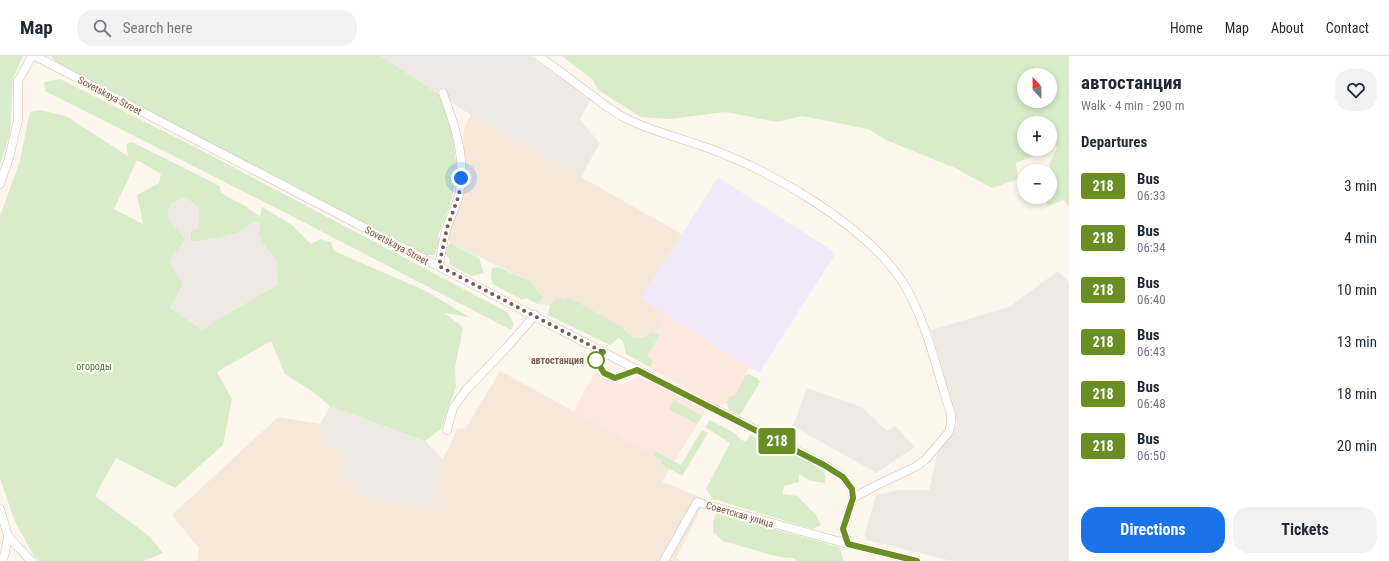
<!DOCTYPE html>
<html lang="en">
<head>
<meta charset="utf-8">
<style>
	:root { --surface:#fff; --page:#f2f2f3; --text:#1f2937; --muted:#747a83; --line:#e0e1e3; --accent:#1a73e8 }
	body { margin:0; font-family:"Roboto Condensed",sans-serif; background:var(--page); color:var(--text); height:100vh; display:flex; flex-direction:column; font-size:15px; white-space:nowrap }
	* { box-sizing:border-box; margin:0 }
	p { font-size:13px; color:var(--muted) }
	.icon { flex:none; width:22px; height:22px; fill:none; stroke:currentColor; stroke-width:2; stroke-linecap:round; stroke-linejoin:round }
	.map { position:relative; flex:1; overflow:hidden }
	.sheet { display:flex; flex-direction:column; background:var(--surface); width:320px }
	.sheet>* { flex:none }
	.badge { padding:0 8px; border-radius:3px; font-size:14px; line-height:26px }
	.needle { width:26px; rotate:338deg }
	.tools { position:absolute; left:1017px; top:12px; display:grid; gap:8px }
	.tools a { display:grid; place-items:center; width:40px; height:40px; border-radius:50%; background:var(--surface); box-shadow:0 2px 6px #0003; font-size:20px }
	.you { position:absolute; width:20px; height:20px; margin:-10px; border:3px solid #fff; border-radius:50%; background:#1a73e8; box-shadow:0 0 0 6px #1a73e833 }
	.map>.badge { position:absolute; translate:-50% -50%; box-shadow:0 0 0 2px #fff }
	h2 { padding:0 12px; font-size:15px; line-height:36px }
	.round { display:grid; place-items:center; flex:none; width:42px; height:42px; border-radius:16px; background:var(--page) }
	.head { display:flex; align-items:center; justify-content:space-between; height:68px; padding:0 12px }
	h1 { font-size:19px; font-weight:700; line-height:30px }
	.action { display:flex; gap:8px; margin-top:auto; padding:8px 12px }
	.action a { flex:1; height:46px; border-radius:16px; background:var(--accent); color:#fff; font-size:16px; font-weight:700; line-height:46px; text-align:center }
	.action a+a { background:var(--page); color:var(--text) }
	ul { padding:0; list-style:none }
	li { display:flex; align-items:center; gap:12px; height:52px; padding:0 12px }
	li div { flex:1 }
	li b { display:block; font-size:15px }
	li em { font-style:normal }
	li .badge { min-width:44px; font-weight:700; text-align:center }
	header { display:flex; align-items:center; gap:24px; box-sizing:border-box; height:56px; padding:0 20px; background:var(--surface); border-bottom:1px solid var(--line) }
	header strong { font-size:19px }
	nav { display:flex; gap:22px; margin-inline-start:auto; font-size:14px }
	.search { width:280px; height:36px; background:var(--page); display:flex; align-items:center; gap:10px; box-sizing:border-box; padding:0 14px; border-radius:16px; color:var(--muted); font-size:15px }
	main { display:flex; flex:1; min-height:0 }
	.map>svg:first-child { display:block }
	.residential { fill:#f5e8da }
	.commercial { fill:#fde8e0 }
	.industrial { fill:#efe9e4 }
	.education { fill:#f3e8fa }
	.green { fill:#d8ecc9; fill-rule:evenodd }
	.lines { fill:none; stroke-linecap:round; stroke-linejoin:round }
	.minor-casing { stroke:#d1beb0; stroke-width:9 }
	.minor { stroke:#fff; stroke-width:8 }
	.line-casing { stroke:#fff; stroke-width:9 }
	.line { stroke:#6b8e23; stroke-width:6 }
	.walk { stroke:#7a5c4d; stroke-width:4; stroke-dasharray:0 7.2 }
	.stop-dot { fill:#fff; stroke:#6b8e23; stroke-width:2 }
	.labels { text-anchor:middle; stroke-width:4; stroke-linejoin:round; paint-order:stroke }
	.street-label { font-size:10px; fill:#7a5c4d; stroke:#fffaf3 }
	.stop-label { font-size:10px; font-weight:bold; fill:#7a5c4d; stroke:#fffaf3; text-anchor:end }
	.park-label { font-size:10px; fill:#537a41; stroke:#fffaf3 }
</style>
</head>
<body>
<header>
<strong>Map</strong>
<div class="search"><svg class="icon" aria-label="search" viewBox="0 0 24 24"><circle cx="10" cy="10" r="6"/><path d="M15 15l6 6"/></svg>Search here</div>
<nav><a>Home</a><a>Map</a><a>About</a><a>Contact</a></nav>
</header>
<main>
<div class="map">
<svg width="1069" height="505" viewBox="0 0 1069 505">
	<rect width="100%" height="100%" fill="#fdf6ec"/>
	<!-- residential -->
	<g class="residential">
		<path d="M471,59l211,119 -41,65 26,16 -12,19 -3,-2 -9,6 -10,-1 -16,-13 -52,-24 -9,-2 -6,7 -12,-1 5,-7 -13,-16 -80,-38 -2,-10 17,-72 -2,-25 2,-11z"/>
		<path d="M500,315l172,94 -10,17 44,17 -30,59 5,3h-484l2,-13 -27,-33 106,-98 42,7 5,17 108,67 8,-45 16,-34 9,-1z"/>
	</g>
	<!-- commercial -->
	<g class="commercial">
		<path d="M667,259l82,52 -14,28 -6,2 -2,6 -10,3 -79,-45z"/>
		<path d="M596,314l25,15 20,-10 65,35 -34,55 -98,-53 8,-17z"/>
	</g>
	<!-- industrial -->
	<g class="industrial">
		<path d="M381,0h150l59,44 -10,20 20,23 -19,34 -110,-62z"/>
		<path d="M185,141l14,11v12l-2,10 -5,12 26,-4 19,-5 17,-11 7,2 6,25 9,10 2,26 -67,38 -8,7 -33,-22 13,-24 -14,-23 -2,-43 3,-14z"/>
		<path d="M1058,215l11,11v279h-117l-86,-21 -1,-7 11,-38 23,-5h30l8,-36 20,-30 -26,-94 78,-23z"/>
		<path d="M807,332l55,19 25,24 8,-5 20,21 -39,26 -83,-47z"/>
		<path d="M330,350l95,35 18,18 -2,4 -8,45 -64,-9 -28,-27 5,-18 -21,-13 -5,-17z"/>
	</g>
	<!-- education -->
	<path class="education" d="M718,121l118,76 -77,120 -118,-74z"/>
	<!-- green -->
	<g class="green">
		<path d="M0,0h23l-10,22 -3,55 -10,32z"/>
		<path d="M51,0h330l59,39 12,36 5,39 -5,29 -14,37 1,6 -5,13h-8l-370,-193z"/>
		<path d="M562,0h507v150l-5,-6 -16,6 -3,-8 1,-1h4v-9l5,-10 -6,-13 8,-17 -4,-14 -3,1v-12h-26v26h13l-4,7 -17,7 2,16 -26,9 -37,-20 -69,-28 -18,-11 -66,-13 -24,6 -53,-10 -55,7 -29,-2 -43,-27 -5,-10zM1024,19h26v26h-26z"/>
		<path d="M60,23l137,69 310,164 7,12 -3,6c-155,-81 -310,-161 -466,-239l-1,-9z"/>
		<path d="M40,54l26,6 62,40 -2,-12 6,-2 88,44 1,7 24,13 15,11 2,-10 29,17 20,20 9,-5 11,3 3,9 92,40 43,26 -25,-4 19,14 -8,41 1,19 -15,42 -16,12 -95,-35 -18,-15 -27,-17 -14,-33 -54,31 15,27 -9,46 -48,43 -59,-30 -21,38 54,40 14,17 -19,8h-105l-5,-5 -19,-34 -15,-44v-262l19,-52 11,-52zM137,104l24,14 -2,9 -22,12 6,29 -29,-15zM185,141l14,11v12l-2,10 -6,1v11l27,-4 19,-5 17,-11 7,2 -2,11 8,14 9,10 2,26 -67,38 -8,7 -33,-22 13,-24 -14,-23 16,-22 -18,-21 3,-14z"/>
		<path d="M450,187l29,15 5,15 -13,3 -22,-12 1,-5 -4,-4v-8z"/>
		<path d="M498,211l32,14 13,16 -5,7 -12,-6 -4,2 -29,-16 -2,-7 1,-9z"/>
		<path d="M568,241l49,27 16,13 10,1 9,-6 8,3 -13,20 6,6 -3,6 -24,-13 -3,-13 -5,-3 -8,7 -62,-30 2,-10 6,-7 9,2z"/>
		<path d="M748,318l9,4 3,4 -20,33 -11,-5 -2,-7 2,-6 6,-2 10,-19z"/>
		<path d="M674,344l28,16 -5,8 -28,-15z"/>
		<path d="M710,364l26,14 4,5 6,3 4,-7c23,10 56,21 75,38v10l-14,-2 -12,-7v8l-15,4 -2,8 15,2 19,19 5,10 -9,4 -99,-30 -7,-10 24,-46 -25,-16z"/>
		<path d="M702,374l6,3 -26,43 -21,-12 1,-4 -9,-5 2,-4 26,14z"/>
		<path d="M716,457l123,34 5,14h-47l-3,-3 -15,-1 -56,-16 -10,-9v-10z"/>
	</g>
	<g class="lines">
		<!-- minor casing -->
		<g class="minor-casing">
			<g id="minor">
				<path d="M35,0l618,322 172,87 18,12 9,12 1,9 -10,31 5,15 69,17"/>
				<path d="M539,0c17,13 34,25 51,38 11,8 23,18 35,24 25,13 53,19 80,29 65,23 158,76 197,134 24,37 35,91 49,133v9l-2,9 -24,28 -8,6 -46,22 -18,10"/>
				<path d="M0,128l9,-26 9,-38v-39l14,-25"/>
				<path d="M439,210c2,-12 4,-26 8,-39 4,-10 9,-21 12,-32 8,-35 -4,-69 -16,-102"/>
				<path d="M447,374l6,-22 13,-18 43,-45 26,-30"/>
				<path d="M0,453l8,27 -3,17 -3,8"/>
				<path d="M8,480l23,25"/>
				<path d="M664,505l33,-59 151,42"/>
			</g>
		</g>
		<!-- minor -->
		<use href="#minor" class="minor"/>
	</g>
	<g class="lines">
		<!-- line casing -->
		<g class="line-casing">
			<path id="line" d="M603,296l-7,8 8,13 11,5 22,-8 187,95 19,12 9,12 1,9 -10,31 5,15 69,17"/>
		</g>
		<!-- line -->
		<use href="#line" class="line"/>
		<!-- walk -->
		<path class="walk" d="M461,122l-2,17 -12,33 -8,38 164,86 -7,8"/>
	</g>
	<!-- markers -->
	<circle class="stop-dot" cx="596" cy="304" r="8"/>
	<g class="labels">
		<!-- street labels -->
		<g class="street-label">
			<text transform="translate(110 39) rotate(28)" y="4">Sovetskaya Street</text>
			<text transform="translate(397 189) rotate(28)" y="4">Sovetskaya Street</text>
			<text transform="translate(740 458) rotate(16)" y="4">Советская улица</text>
		</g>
		<!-- stop labels -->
		<g class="stop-label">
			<text x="584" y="308">автостанция</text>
		</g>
		<!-- park labels -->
		<g class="park-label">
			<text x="94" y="314">огороды</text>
		</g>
	</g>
</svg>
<div class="tools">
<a><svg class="needle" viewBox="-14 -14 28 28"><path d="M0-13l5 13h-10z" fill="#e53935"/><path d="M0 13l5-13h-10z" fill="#747a83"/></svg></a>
<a>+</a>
<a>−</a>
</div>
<div class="you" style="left:461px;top:122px"></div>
<b class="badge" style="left:777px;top:385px;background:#6b8e23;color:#fff">218</b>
</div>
<section class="sheet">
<div class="head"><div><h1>автостанция</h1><p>Walk · 4 min · 290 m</p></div><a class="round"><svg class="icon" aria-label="heart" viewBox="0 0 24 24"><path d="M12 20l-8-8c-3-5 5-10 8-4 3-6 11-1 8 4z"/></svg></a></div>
<h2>Departures</h2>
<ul>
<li><span class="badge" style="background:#6b8e23;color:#fff">218</span><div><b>Bus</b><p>06:33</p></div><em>3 min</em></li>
<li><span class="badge" style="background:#6b8e23;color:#fff">218</span><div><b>Bus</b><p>06:34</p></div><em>4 min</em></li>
<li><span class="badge" style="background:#6b8e23;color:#fff">218</span><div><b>Bus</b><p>06:40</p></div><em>10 min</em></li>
<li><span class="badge" style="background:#6b8e23;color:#fff">218</span><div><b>Bus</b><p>06:43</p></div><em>13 min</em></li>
<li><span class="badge" style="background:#6b8e23;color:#fff">218</span><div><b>Bus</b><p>06:48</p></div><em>18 min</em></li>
<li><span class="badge" style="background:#6b8e23;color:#fff">218</span><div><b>Bus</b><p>06:50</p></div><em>20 min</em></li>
</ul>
<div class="action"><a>Directions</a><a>Tickets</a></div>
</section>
</main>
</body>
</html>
